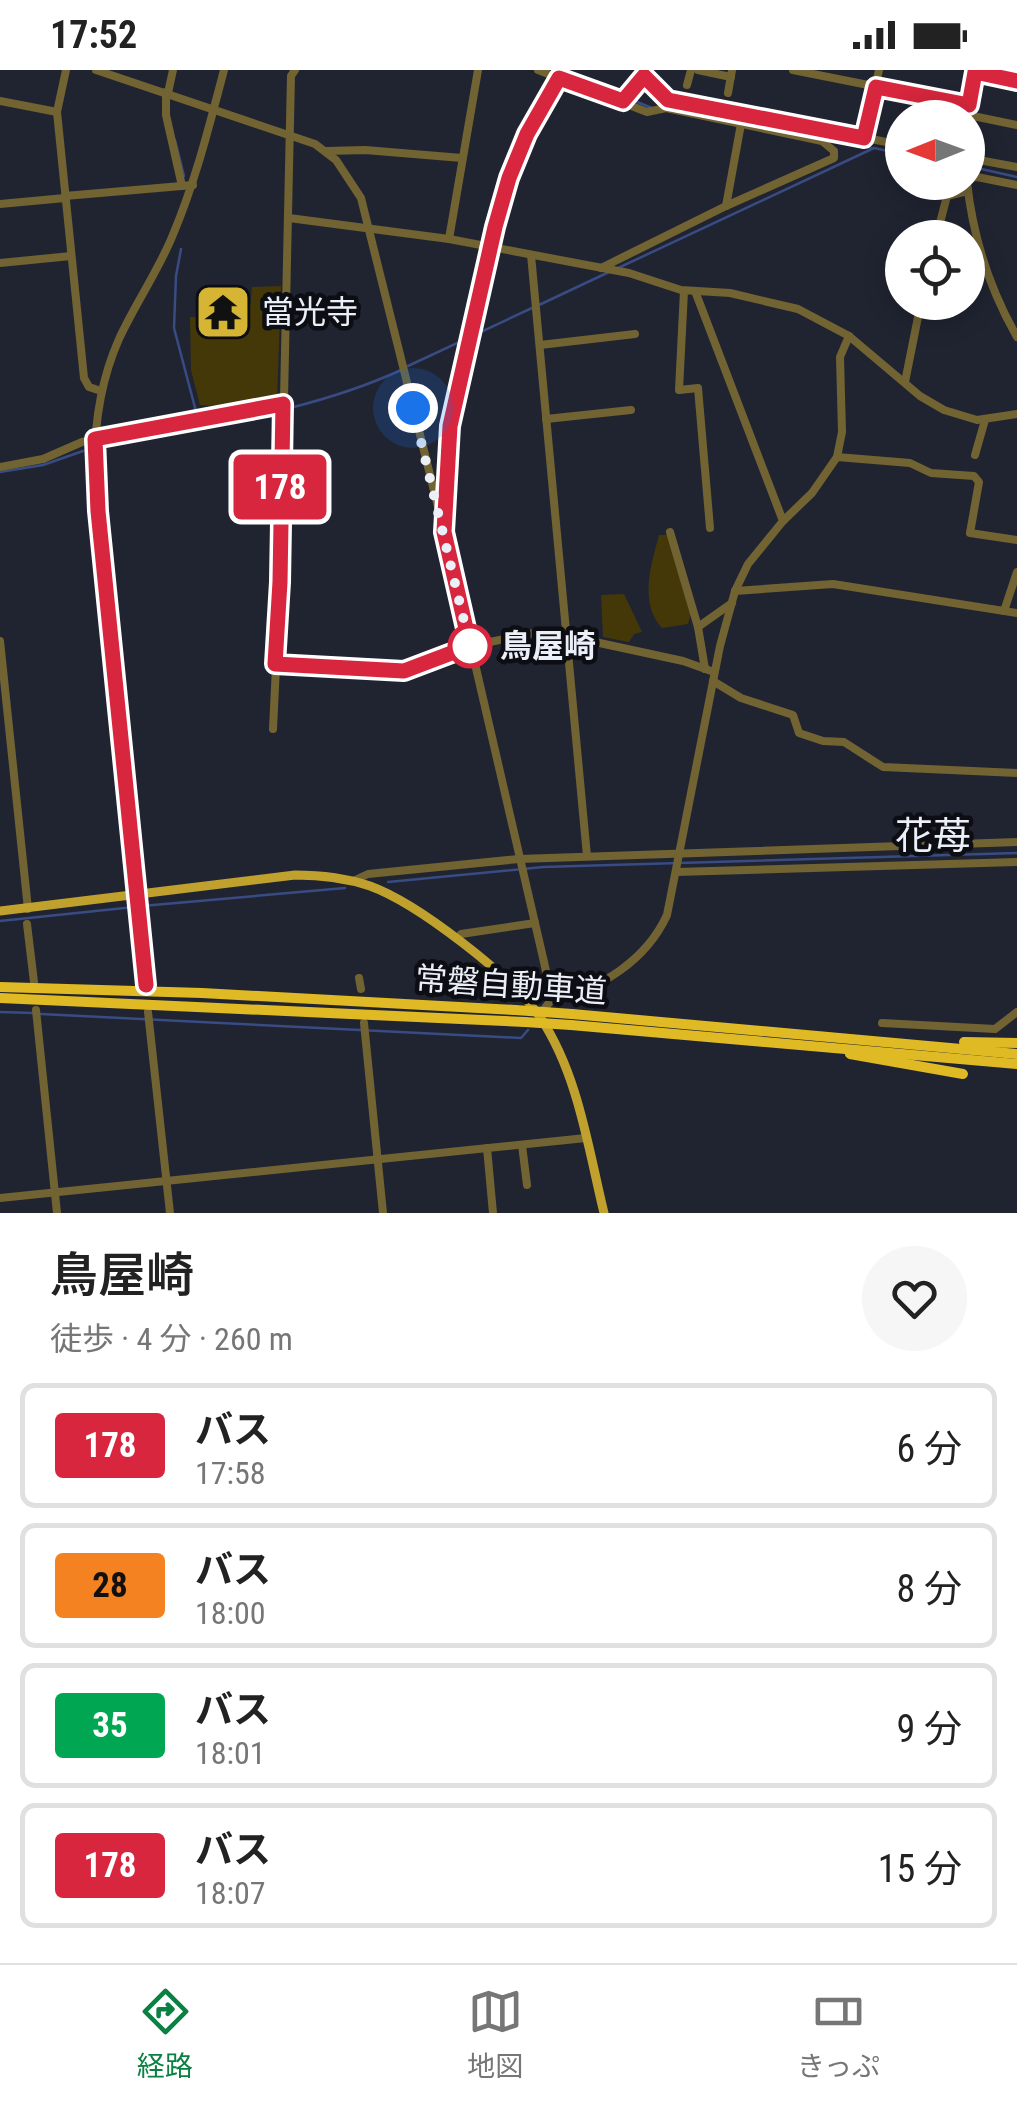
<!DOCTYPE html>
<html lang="ja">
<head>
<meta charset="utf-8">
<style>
	:root { --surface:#fff; --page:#f6f6f6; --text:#222; --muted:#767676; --line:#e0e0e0; --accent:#0b8043 }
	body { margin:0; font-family:"Roboto Condensed","Noto Sans JP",sans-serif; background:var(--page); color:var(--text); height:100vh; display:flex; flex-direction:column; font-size:38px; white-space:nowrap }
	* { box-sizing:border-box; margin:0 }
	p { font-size:32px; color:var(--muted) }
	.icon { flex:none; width:55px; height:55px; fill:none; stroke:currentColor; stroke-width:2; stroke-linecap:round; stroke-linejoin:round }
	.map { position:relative; height:1143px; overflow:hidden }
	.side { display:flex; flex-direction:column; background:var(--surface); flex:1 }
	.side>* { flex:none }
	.badge { padding:0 20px; border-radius:8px; font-size:35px; line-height:65px }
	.needle { width:65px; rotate:269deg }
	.controls { position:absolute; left:885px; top:30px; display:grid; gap:20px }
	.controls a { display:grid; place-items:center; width:100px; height:100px; border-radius:50%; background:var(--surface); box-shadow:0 5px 25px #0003; font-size:50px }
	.you { position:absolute; width:50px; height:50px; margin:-25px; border:8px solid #fff; border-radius:50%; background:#1a73e8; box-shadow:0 0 0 15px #1a73e833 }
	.map>.badge { position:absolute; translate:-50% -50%; box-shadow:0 0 0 5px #fff }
	.round { display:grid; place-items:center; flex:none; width:105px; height:105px; border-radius:52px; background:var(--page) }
	.headline { display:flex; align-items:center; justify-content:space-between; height:170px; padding:0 50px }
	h1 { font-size:48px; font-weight:600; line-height:75px }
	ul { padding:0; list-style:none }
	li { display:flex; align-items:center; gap:30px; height:125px; margin:0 20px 15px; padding:0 30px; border:5px solid var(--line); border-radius:15px }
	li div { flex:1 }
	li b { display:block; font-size:38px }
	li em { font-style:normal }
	li .badge { min-width:110px; font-weight:700; text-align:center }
	.status { display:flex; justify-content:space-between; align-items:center; height:70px; padding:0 50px; background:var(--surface); direction:ltr }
	.status svg { height:28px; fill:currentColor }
	.tab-bar { display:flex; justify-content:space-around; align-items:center; height:140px; border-top:2px solid var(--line); background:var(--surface); font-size:28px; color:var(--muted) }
	.tab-bar a { display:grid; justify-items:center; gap:5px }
	.tab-bar .active { color:var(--accent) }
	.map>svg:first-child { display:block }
	.green { fill:#443809 }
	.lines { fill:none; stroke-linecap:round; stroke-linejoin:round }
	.stream { stroke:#394b83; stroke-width:2.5 }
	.minor { stroke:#726333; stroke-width:8 }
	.major { stroke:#c0a12e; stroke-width:9 }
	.highway { stroke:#dfba24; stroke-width:10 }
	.highway-bridge { stroke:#dfba24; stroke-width:10 }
	.line-casing { stroke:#fff; stroke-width:22 }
	.line { stroke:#d7263d; stroke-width:15 }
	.walk { stroke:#ebeff7; stroke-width:10; stroke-dasharray:0 18 }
	.stop-dot { fill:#fff; stroke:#d7263d; stroke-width:5 }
	.labels { text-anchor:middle; stroke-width:9; stroke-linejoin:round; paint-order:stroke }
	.poi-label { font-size:32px; fill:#ebeff7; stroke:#0c0e13; text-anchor:start }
	.stop-label { font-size:32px; font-weight:bold; fill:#ebeff7; stroke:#0c0e13; text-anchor:start }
	.street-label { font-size:32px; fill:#ebeff7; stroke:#0c0e13 }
	.quarter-label { font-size:38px; fill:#ebeff7; stroke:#0c0e13 }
</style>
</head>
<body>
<div class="status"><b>17:52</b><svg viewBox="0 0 49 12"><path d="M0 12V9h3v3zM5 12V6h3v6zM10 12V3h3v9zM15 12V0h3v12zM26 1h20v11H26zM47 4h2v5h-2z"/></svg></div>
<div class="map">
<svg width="1017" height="1143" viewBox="0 0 1017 1143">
	<rect width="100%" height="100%" fill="#202431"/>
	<!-- green -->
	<g class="green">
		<path d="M281,216l-4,115 -33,6 -44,-2 -9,-35 -1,-53 15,1 5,10 38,-4 4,-37z"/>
		<path d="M659,465h9l23,78 -3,11 -26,4c-23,-25 -11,-63 -3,-93z"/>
		<path d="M624,524l18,38 -8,2 -5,8 -26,-5 -2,-42z"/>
	</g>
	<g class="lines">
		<!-- stream -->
		<g class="stream">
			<path d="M567,4l85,34"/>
			<path d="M664,34l157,30 50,14"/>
			<path d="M175,70l9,36"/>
			<path d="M968,96l49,11"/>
			<path d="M181,179l-5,27 -2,52 24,91"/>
			<path d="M616,199l258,-121 28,6"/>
			<path d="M539,235l70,-33"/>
			<path d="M408,296l124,-58"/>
			<path d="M103,376c99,-21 205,-33 298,-76"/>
			<path d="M0,402l43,-7 40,-14"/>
			<path d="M388,812l155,-15 474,-14"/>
			<path d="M142,836l203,-18"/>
			<path d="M0,851l134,-14"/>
			<path d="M0,942l33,1"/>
			<path d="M41,944l480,24 7,-8"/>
		</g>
		<!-- minor -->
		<g class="minor">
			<path d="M66,0l-9,42 27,266 5,9 12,4"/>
			<path d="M96,0l219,74 21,16 25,38 87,349 96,415 8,37 -10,13"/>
			<path d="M538,0l109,42 19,-4 156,33 12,10v7l-108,48 -125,62"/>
			<path d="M698,0l33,7"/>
			<path d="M793,0l176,35"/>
			<path d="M975,2l42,9"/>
			<path d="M643,5l25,25 234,45"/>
			<path d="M687,15l4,-15"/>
			<path d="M166,22v23l16,71"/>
			<path d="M168,23l5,-23"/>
			<path d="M728,23l4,-23"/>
			<path d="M0,31l57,11"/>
			<path d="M623,31l25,-31"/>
			<path d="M968,45l49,10"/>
			<path d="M968,52l7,-52"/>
			<path d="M864,68l15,-68"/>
			<path d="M327,81l38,-1 97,8"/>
			<path d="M968,88l49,9"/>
			<path d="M968,108l9,-1 40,8"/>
			<path d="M967,112c6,56 22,106 50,155"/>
			<path d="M65,126l128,-11"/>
			<path d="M0,134l65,-6"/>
			<path d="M726,136l15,-82"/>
			<path d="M289,148l160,21 180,34 52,17 49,3 68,16 51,27 71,60 24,14 33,10 40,-6"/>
			<path d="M936,168l11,-42 21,-5"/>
			<path d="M449,169l29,-169"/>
			<path d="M531,185l56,601"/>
			<path d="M0,193l71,-7"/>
			<path d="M684,221l-5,99 19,-2 12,140"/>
			<path d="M695,221l88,230"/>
			<path d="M540,275l95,-11"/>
			<path d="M905,312l16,-80"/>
			<path d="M546,349l85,-9"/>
			<path d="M975,385l10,-35"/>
			<path d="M837,387l73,6 21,10 43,3 5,6 -9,51 47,7"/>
			<path d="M0,397l43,-8 39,-17 201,-38"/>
			<path d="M444,453l6,-97 45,-199 32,-93 36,-64"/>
			<path d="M670,462l28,95 7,42"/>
			<path d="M735,521l98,-7 184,29"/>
			<path d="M1004,541l13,-39"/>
			<path d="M698,557l34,-24"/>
			<path d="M0,571l28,268"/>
			<path d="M275,594l128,7 67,-25 74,-15 139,30 31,11"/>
			<path d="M713,611l28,17 52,17 6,18 24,8 21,1 39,25 134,6"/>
			<path d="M273,659l7,-146 11,-507 4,-6"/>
			<path d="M676,802l341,-10"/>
			<path d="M353,811l15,-7 151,-15 498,-17"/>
			<path d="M27,854l7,58"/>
			<path d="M457,869l4,-5 74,-11"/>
			<path d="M359,908l2,11"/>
			<path d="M146,915l-51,-504c-2,-49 4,-97 24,-142 16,-35 38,-66 53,-102 23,-54 37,-110 52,-167"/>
			<path d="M552,929c48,-8 95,-40 115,-84l53,-269 15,-55 13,-27 35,-43 29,-28 25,-36 5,-25 -2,-75 9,-21"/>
			<path d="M36,940l21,203"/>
			<path d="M148,942l22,201"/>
			<path d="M364,953l19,190"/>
			<path d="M882,953l113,6 22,-17"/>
			<path d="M522,1075l5,40"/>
			<path d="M487,1078l6,65"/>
			<path d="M0,1128l586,-60"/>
		</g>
		<!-- major -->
		<path class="major" d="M0,841l295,-36c26,0 51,3 75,11 47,17 142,90 170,131 38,57 48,130 64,196"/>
		<!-- highway -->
		<g class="highway">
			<path d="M0,917l202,6 313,17"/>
			<path d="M0,928l525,24"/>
			<path d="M572,944l445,40"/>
			<path d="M571,955l446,39"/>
			<path d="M964,972l53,1"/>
			<path d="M850,984l113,20"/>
		</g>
		<!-- highway-bridge -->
		<g class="highway-bridge">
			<path d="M515,940l57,4"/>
			<path d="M525,952l46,3"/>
		</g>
	</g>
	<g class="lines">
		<!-- line casing -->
		<g class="line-casing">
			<path id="line" d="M146,915l-48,-474 -3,-72 188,-35 -3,178 -5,82 129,7 66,-25 -26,-114 6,-106 45,-199 14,-49 18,-44 32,-56 64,23 21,-25 24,24 196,38 12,-51 93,18 6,-33 42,9"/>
		</g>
		<!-- line -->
		<use href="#line" class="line"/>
		<!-- walk -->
		<path class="walk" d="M413,338l57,238"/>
	</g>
	<!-- icons -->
	<defs>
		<g id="temple-square" transform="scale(2.875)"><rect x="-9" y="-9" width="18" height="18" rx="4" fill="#d6b534" stroke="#0c0e13"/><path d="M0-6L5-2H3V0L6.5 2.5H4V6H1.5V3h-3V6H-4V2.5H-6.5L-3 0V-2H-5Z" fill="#111"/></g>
	</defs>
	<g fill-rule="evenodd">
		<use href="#temple-square" x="223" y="242"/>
	</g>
	<!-- markers -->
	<circle class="stop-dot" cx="470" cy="576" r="20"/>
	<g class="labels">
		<!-- poi labels -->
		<g class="poi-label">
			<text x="262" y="253">當光寺</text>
		</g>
		<!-- stop labels -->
		<g class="stop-label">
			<text x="500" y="587">鳥屋崎</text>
		</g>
		<!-- street labels -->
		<g class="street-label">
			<text transform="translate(511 915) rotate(4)" y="11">常磐自動車道</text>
		</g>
		<!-- quarter labels -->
		<g class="quarter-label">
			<text x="933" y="779">花苺</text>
		</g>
	</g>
</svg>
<div class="controls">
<a><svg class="needle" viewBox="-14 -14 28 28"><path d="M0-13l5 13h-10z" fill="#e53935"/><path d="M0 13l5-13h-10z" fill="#767676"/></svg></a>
<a><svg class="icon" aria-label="locate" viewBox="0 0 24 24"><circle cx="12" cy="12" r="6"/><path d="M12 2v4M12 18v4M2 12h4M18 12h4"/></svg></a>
</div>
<div class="you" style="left:413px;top:338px"></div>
<b class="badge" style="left:280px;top:417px;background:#d7263d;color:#fff">178</b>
</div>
<section class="side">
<div class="headline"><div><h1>鳥屋崎</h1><p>徒歩 · 4 分 · 260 m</p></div><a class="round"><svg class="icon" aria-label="heart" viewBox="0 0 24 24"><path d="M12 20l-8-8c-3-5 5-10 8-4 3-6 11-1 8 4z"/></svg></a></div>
<ul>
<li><span class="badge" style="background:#d7263d;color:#fff">178</span><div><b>バス</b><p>17:58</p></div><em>6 分</em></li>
<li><span class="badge" style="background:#f58220;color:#111">28</span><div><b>バス</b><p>18:00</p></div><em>8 分</em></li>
<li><span class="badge" style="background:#00a651;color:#fff">35</span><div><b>バス</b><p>18:01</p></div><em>9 分</em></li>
<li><span class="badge" style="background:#d7263d;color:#fff">178</span><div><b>バス</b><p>18:07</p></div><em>15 分</em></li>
</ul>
</section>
<nav class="tab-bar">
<a class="active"><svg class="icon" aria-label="directions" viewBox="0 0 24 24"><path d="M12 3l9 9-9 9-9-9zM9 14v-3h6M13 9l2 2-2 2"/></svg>経路</a>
<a><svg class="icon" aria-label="map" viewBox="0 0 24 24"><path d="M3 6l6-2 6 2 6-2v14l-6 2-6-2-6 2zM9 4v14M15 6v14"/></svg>地図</a>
<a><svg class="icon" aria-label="tickets" viewBox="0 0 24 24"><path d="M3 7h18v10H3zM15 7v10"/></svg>きっぷ</a>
</nav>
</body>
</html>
